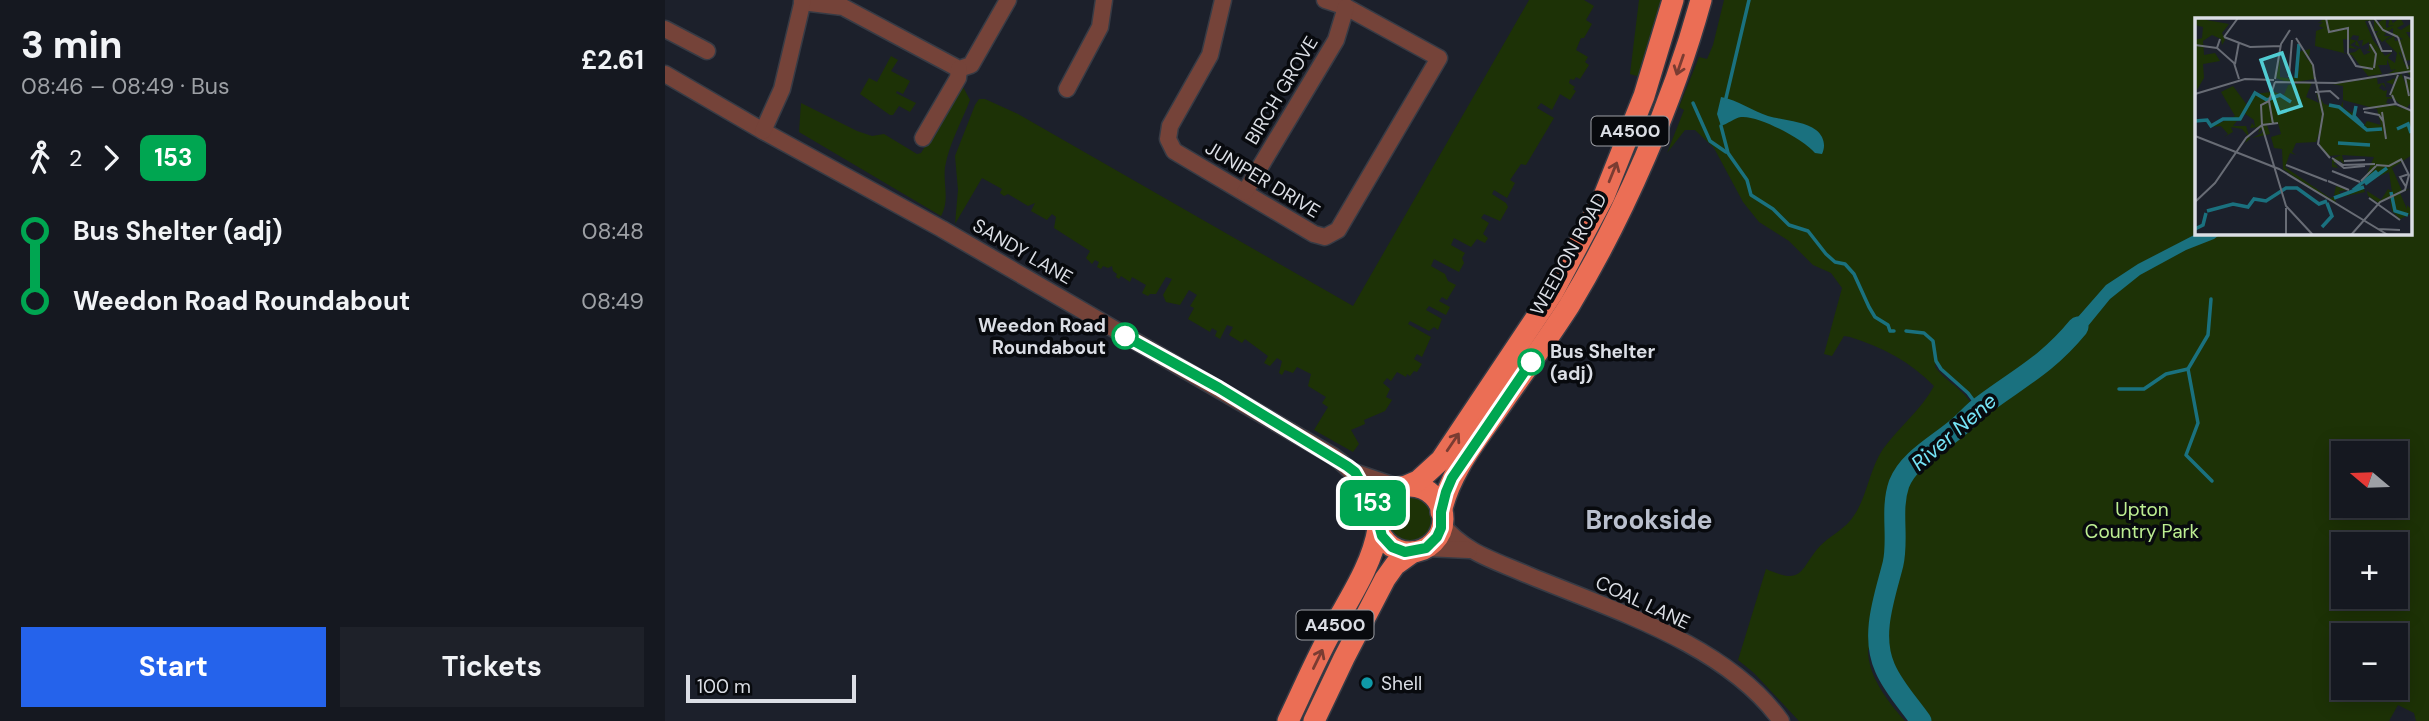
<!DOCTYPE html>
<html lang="en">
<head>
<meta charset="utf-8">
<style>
	:root { --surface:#151820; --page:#1e2129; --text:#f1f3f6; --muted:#9da0a5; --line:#34373e; --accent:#2563eb }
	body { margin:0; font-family:"DM Sans",sans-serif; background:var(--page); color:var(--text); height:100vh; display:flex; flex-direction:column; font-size:26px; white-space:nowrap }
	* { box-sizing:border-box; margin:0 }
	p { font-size:23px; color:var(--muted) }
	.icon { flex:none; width:38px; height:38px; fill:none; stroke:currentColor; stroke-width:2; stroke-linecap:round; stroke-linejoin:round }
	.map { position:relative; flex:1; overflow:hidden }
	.details { display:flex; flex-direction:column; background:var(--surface); width:665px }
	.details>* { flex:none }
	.badge { padding:0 14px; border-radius:10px; font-size:24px; line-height:46px }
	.needle { width:46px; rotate:289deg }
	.fabs { position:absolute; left:1666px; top:441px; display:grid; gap:14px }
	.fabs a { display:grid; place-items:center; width:77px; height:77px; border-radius:0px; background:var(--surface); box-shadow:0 4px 18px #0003,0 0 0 2px var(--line); font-size:35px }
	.scale { position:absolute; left:21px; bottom:18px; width:170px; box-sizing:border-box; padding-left:7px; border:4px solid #dbdee5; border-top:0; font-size:19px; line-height:24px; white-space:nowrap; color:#dbdee5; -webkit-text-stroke:5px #080a0e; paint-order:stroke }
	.map>.badge { position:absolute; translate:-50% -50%; box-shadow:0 0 0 4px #fff }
	.legs { display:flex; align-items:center; gap:10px; height:77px; padding:0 21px; font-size:23px }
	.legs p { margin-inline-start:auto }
	.headline { display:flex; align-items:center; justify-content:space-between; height:119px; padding:0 21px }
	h1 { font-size:38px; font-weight:700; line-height:52px }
	.action { display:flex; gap:14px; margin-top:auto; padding:14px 21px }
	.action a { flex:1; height:80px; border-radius:0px; background:var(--accent); color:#fff; font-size:28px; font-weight:700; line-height:80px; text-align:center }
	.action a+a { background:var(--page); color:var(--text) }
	ul { padding:0 21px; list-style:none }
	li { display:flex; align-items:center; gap:24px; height:70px; font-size:26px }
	li i { display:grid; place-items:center; width:10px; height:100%; margin:0 9px; background:currentColor }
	li i::after { content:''; width:18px; height:18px; margin:-9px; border:5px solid; border-radius:50%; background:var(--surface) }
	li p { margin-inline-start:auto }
	li:first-child i { background:linear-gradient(#0000 50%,currentColor 0) }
	li:last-child i { background:linear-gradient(currentColor 50%,#0000 0) }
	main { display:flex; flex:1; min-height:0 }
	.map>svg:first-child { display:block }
	.green { fill:#1d3206; fill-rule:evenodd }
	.water { fill:#1a717f }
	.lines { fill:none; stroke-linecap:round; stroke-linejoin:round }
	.stream { stroke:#1a717f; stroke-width:3.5 }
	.river { stroke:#1a717f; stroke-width:21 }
	.minor-casing { stroke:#373b45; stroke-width:19 }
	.highway-casing { stroke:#373b45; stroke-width:24 }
	.minor { stroke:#754339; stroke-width:16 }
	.highway { stroke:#eb6e55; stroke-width:21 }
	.oneway { stroke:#7a3c32 }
	.line-1-casing { stroke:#fff; stroke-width:16 }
	.line-1 { stroke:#00a651; stroke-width:10 }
	.stop-1-dot { fill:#fff; stroke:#00a651; stroke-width:3.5 }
	.culture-dot { fill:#0f9aa8; stroke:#080a0e; stroke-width:2.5 }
	.labels { text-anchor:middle; stroke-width:7; stroke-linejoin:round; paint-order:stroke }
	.shield { fill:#080a0e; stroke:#9c9ea4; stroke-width:2 }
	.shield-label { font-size:18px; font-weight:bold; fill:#dbdee5 }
	.street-label { font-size:19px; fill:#dbdee5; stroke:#080a0e }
	.stop-label { font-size:19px; font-weight:bold; fill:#dbdee5; stroke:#080a0e; text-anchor:end }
	.park-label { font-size:19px; fill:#bdee92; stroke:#080a0e }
	.poi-label { font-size:19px; fill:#dbdee5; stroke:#080a0e; text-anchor:start }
	.water-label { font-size:21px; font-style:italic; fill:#75e3f6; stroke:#080a0e }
	.district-label { font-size:26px; font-weight:bold; fill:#bac0ce; stroke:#080a0e }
	.inset-river { fill:none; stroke:#1a717f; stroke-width:3.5 }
	.inset-road { fill:none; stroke:#686c75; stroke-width:2 }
	.view { fill:#51ccd3; fill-opacity:0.15; stroke:#51ccd3; stroke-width:3.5 }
	.inset-edge { fill:none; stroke:#dbdee5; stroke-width:3.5 }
</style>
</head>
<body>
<main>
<section class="details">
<div class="headline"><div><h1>3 min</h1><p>08:46 – 08:49 · Bus</p></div><b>£2.61</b></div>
<div class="legs"><svg class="icon" aria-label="walk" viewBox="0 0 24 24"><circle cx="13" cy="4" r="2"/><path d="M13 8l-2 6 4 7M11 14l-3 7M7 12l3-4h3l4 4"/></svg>2<svg class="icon" aria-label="forward" viewBox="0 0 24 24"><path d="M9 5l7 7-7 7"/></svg><b class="badge" style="background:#00a651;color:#fff">153</b></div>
<ul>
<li><i style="color:#00a651"></i><b>Bus Shelter (adj)</b><p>08:48</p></li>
<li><i style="color:#00a651"></i><b>Weedon Road Roundabout</b><p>08:49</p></li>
</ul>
<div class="action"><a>Start</a><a>Tickets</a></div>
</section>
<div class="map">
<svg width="1764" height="721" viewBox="0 0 1764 721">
	<rect width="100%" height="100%" fill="#1c202b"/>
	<!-- green -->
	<g class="green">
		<path d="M864,0h55l10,6 -8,14 6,4 -8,14h-3l-5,12 12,7 -3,5 4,3 -9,14 -4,-2 -2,3 -4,-1 -1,4 6,4 -2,2 3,2 -6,9 -10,-6 -8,16 -11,-7 -4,5 17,10 -28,47 -5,-1 -11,16 5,3 -8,15 -13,-8 -2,4 14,9 2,4 -8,14 -16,-7 -3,4 8,5 -6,11 5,4 -3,5 -8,-4 -6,8 -17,-9 -3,7 14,8 -3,5 2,5 -5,9 -25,-13 -3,7 14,8 3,7 8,4 -9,15 -5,-3 -3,4 11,6 -4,8 -17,-9 -3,4 16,9 -4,11 -4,-3 -5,4 -19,-10 -2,3 23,13 -9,20 -5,-3 -3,5 8,5 -5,8 -3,-1 -4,5 -3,-2 -1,3 -9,-5 -6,9 -4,-3 -4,5 7,6 -4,8 6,3 -7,11 -21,9 1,4 -14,6 8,14 -6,8 -39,-22 14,-23 -6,-4 4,-6 -18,-11 3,-12 -14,-7 -4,6 -8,-3 -3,5 -3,-2 3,-12 -5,-3 -7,8 -6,-3 4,-7 -23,-17 -3,4 -13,-8 4,-8 -6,-2 -7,14 -5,-3 2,-5 -5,-3 -2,4 -22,-13 6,-11 -4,-2 7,-11 -8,-5 -9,15 -14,-3 -3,-7 9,-16 -6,-2 -10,17h-6l-2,2 -6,-3 4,-8 -14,-8 -2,5 -9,-6 -2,3 -3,-2 1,-3 -4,-3 -1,-5 -4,2 -5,-2 -2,3 -4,-2 2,-5 -4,-2 -3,4 -6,-6 4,-7 -36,-23 2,-11 -4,-3 -5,6 -16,-9 4,-8 -7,3 -20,-12 -4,2 -4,-3 2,-4 -20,-11 -27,46 3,-34 -3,-34 20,-51 4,-6h6l33,15 335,192z"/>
		<path d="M974,0h23l-18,78 -14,-4z"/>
		<path d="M1059,0h705v721h-13l-2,-8 -16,-8 -9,16h-461l-44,-53 -5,-26 3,-38 12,-45 1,-55 5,-20 10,-18 68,-58 -10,-15 -27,-24 -5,-7 -1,4c6,12 27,22 36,37v4l-67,60 -9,19 -5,34 -1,42 -11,37 -3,21v23l-7,7c0,26 20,52 37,71h-106l-45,-48 -16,-13 28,-91c39,17 33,0 54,-23 9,-9 22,-16 29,-24 18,-20 19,-51 34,-73 16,-22 38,-39 51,-63 -23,-24 -52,-39 -84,-49l-6,-1 -12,20 -8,-2 18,-66 -11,-15 -18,-8 -24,-24 -30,-19 -16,-20 -29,-54 -19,-18h-10l-18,23 17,-43 -5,-3 20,-50 8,2 6,-14zM1531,19h214v214h-214zM1678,453h53v53h-53zM1678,544h53v53h-53zM1678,635h53v53h-53z"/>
		<path d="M226,56l7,4 -7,11 19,10 -7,13 -6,-3 -1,2 20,10 -6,9 -11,-6 -6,9h-3l-30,-21 9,-16 8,4z"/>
		<path d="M297,85l8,15c-8,21 -21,44 -25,67 -2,17 5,34 -4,49l-142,-84 2,-29 56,28 15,5 12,-2 33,20 4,-1z"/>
		<circle cx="744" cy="519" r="23"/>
	</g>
	<!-- water -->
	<g class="water">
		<path d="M1056,97c17,3 31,14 47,19 14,4 36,5 48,14 8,6 10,16 6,24l-7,-1c-11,-13 -56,-38 -74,-36 -6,1 -14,7 -20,9l-4,-12z"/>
		<path d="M1533,233h24l-8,6 -28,11 -46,25 -30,24 -44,54 -10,-11 50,-57 32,-21z"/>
	</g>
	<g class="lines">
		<!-- stream -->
		<g class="stream">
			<path d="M1061,98l23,-98"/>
			<path d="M1028,103l17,38 16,11"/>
			<path d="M1056,126l7,27 19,27 4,15 22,14 16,16 19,6 18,23 9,8 10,2 9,10 15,33 6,10 13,8 2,6h4"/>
			<path d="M1546,299l-3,36 -20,34 10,54 -12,32 26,26"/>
			<path d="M1241,331l18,2 9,8 3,20 5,8 27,24 11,15"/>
			<path d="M1454,389h25l22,-15 22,-5"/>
		</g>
		<!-- river -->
		<path class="river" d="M1256,721c-12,-17 -28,-34 -36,-53 -15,-33 0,-72 8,-104 6,-26 -3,-54 6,-80 9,-24 38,-39 57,-55 8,-6 15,-15 23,-21 38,-29 67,-42 99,-81"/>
		<!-- minor casing -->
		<g class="minor-casing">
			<g id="minor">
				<path d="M558,0l-13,55 -40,71 -2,13 6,12 140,83 11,3 13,-7 101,-172 -93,-51 -21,-7"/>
				<path d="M137,2l41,5 116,62 12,-4 37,-65"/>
				<path d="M0,29l42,22"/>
				<path d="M0,74l98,57 179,98 391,227c21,15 37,36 44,61"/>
				<path d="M402,89l33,-62 4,-27"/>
				<path d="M98,131l19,-42 21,-89"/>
				<path d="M258,138l35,-60 1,-9"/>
				<path d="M580,192l91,-152 10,-33"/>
				<path d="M689,472l47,16"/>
				<path d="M777,524c21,28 54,37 86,51 84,35 198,69 253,146"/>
				<path d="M761,548l43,2"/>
			</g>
		</g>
		<!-- highway casing -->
		<g class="highway-casing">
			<g id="highway">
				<circle cx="745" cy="519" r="33"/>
				<path d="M739,487l14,-6 23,-21 111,-166 52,-98 40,-100 29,-96"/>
				<path d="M776,512c9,-38 31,-66 53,-97 25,-36 51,-72 75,-109 55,-91 104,-204 132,-306"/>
				<path d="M623,721c14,-29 27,-60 43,-89 17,-32 41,-66 47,-103"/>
				<path d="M649,721l30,-63 41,-79 10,-14 18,-13"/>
			</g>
		</g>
		<!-- minor -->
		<use href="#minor" class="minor"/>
		<!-- highway -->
		<use href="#highway" class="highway"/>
	</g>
	<!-- one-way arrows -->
	<defs><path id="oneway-shaft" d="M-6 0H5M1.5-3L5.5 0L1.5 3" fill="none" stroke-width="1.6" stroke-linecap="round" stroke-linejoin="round" transform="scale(1.75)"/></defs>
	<g class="oneway">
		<use href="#oneway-shaft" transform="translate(1015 65) rotate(109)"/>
		<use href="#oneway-shaft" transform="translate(948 172) rotate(-68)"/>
		<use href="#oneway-shaft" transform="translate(788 442) rotate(-56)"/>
		<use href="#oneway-shaft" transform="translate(653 659) rotate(-64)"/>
	</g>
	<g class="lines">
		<!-- line-1 casing -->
		<g class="line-1-casing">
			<path id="line-1" d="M460,336l94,52 128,78 8,6 19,34 8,30 10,11 13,5 21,-4 11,-11 4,-9v-16l5,-20 6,-14 79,-116"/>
		</g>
		<!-- line-1 -->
		<use href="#line-1" class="line-1"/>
	</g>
	<!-- markers -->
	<g class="stop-1-dot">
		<circle cx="460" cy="336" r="12"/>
		<circle cx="866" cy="362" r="12"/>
	</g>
	<circle class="culture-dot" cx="702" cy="683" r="7"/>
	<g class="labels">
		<!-- shield labels -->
		<g class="shield">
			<rect x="926.5" y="116.5" width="77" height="29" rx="5"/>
			<rect x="631.5" y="610.5" width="77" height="29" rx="5"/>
		</g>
		<g class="shield-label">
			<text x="965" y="137">A4500</text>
			<text x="670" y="631">A4500</text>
		</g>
		<!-- street labels -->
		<g class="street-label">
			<text transform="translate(616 90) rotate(-59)" y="7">BIRCH GROVE</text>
			<text transform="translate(598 179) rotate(31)" y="7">JUNIPER DRIVE</text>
			<text transform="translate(358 251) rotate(30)" y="7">SANDY LANE</text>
			<text transform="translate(903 254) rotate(-61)" y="7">WEEDON ROAD</text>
			<text transform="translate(978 602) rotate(25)" y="7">COAL LANE</text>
		</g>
		<!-- stop labels -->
		<g class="stop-label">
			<text x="441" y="332">Weedon Road<tspan x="441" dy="22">Roundabout</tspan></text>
			<text x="885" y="358" text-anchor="start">Bus Shelter<tspan x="885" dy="22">(adj)</tspan></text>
		</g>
		<!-- park labels -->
		<g class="park-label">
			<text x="1477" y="516">Upton<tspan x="1477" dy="22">Country Park</tspan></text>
		</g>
		<!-- poi labels -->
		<g class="poi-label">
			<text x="716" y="690">Shell</text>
		</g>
		<!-- water labels -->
		<g class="water-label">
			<text transform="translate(1289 432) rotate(-41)" y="7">River Nene</text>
		</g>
		<!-- district labels -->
		<g class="district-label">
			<text x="984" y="529">Brookside</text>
		</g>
	</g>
	<!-- overview -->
	<g transform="translate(1530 18)">
		<rect width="217" height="217" fill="#1c202b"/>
		<path d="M0,0l34,6 -7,9 3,7 -3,5 -1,-6 -9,-4 -9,6 1,14 11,-2 5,8 -17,3 1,14 -9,15v-53l7,-2 1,-11 -8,-2zM130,0h49l3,5 9,-5v10l8,-3 -6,1 2,-8 3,5 7,-5 4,6 -7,4 4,2 11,-7 -1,9h-5l6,10 -1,18 -7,1 -4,-9 -1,1 7,13 6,-1v13l-5,-6 -6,1 7,17 -2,-13 6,3v11l-5,1 5,1v8l-6,8 6,2v44l-20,13 10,23 10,-3 -12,5 7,16v-4l5,5v23l-1,-19 -11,5 -8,-8 -2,-13 -11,5 -11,-7 -1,-5 14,9 7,-11 4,3 -3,-20 -26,11 11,-26 -32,-2 2,9 -4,-4 -7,4 3,1 2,3 -6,-1v-8l9,-4 -13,1 -8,-8v-18l-4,12 -20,1 -4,9 4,3 -6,-2 -5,14 45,31 10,-3h-6l2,-9 12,4 -9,1 2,4 9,-1 13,-6 -10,1 8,-7 4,10 -29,6 -1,6 -52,-35 -1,-20 -8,-1 -3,-11 10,-3 -3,-11 -11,2 3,9 -18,4 10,-5 1,-5 -5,6 2,-7 -10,1 2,-5 3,4 -1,-7 -10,-7 -2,7 -5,1 -4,5h13l4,13 -5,4 3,-7 -6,-7 -11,-2 2,5 -9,5 4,-3 -7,-8 -10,1 24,-11 -14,-24 12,-6 14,19 6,-11 19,-2 -3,8 5,-8 10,3 4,-10 24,-3 -6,15 13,6 -3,-11 8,12 16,4 3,-7v7l9,5 4,-7 -1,9 9,11 3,-5 14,4 -4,-16 -34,-9v-14l-11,-2 51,-7 13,-8 -5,1 -4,-11v6h-9l4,9 -14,2 -16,-21 -37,-9 1,-15 8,-3 -5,-2 4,-4 -5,1zM179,2v11h4l-4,6 8,-5 -5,4 5,6 9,-6h-7l2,-3 -7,-7 8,6 6,-4v6l10,5 -8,2 -1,-5 -9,5 12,12 -2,10 -7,-5 4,-6 -7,4 -12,-16 -8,-19zM158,17l6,1 -1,5 9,-2 -4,1 -1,6 7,-4v8l-5,-1 7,3 -7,3 -4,-7 -5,4 -11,2 -1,-15 7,1 -1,8 9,1 -8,-4 6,-4 -1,4 5,2 -3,-6 -7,-2zM202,54l-2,6 3,-4 2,-1 1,1 -8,11 2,-7 -9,4 8,3 -4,10 15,14 -19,-6 2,-5 1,1 3,-1v-1h-6l1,-7 -3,1 -5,-3 3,-4 4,4 -2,-5 -6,1v2l-1,-8zM115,31l-1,10 -6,-5 9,10 2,15 -24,4 -14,-5 4,-20v19l12,2 7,-9 -1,-18z" fill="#1d3206" fill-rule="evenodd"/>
		<path class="inset-river" d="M101,60l3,-34M134,87l10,2 28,23 15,-1M161,88l-2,10 9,10M0,103l12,-1 4,6 12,-7h17l15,-26 12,7 13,-5 11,7M202,111l11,-5 3,9M143,125l32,2M170,166l22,-16M158,172l24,-19M196,174l4,19 13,4M139,180l30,-11M12,193l26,-7 15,3 6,-8 12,2 20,-13h11l22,16 8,-3M127,209l10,-11 -5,-13M0,211l8,-4 3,-12"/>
		<path class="inset-road" d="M131,0l3,14 19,-4v25l8,13 17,3M179,0l9,12 15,7M174,3l13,30h10M29,19l26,10 31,-1M29,19l14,-19M203,19l10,32M101,20l17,27 2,14M25,21l-3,9 17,15 5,16M175,26l6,10 -2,14M0,27l22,3M40,46l4,-22M94,59l3,-37M120,60l8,36 -5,30 12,14M80,61l6,-35 9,-14M80,64l61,1 76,-12M120,74l15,-1 9,8M0,76l50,-15 29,1M195,77l8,-20M197,77l4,9 16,7M214,78l-4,-19 6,2M74,83l4,23M168,91l33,-5M169,94l15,3 4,6M187,94l4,27M67,107l-1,-20 8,-4 6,-19M67,108l24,80 27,29M0,118l84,33 109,66M137,140l11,7 32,-1M139,142l10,8 21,-2M149,143l21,-1M91,147l41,16M181,147l13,1 13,-7M137,153l28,11M133,163l21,9M166,163l15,-15M211,169l-6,-10 9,-3M174,180l31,22M0,184l20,-19 31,-45 16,-13 16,-2M183,211l22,1M91,217v-27M156,217l29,-33 25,-12 4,-15 -8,-16"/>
		<path class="view" d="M87,35l19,53 -22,7 -18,-53z"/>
		<rect width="217" height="217" class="inset-edge"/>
	</g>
</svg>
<div class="fabs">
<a><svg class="needle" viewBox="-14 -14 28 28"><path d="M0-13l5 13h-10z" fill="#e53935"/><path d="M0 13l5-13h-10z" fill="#9da0a5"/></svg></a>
<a>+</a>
<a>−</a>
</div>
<div class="scale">100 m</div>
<b class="badge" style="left:708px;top:503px;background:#00a651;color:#fff">153</b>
</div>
</main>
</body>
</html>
